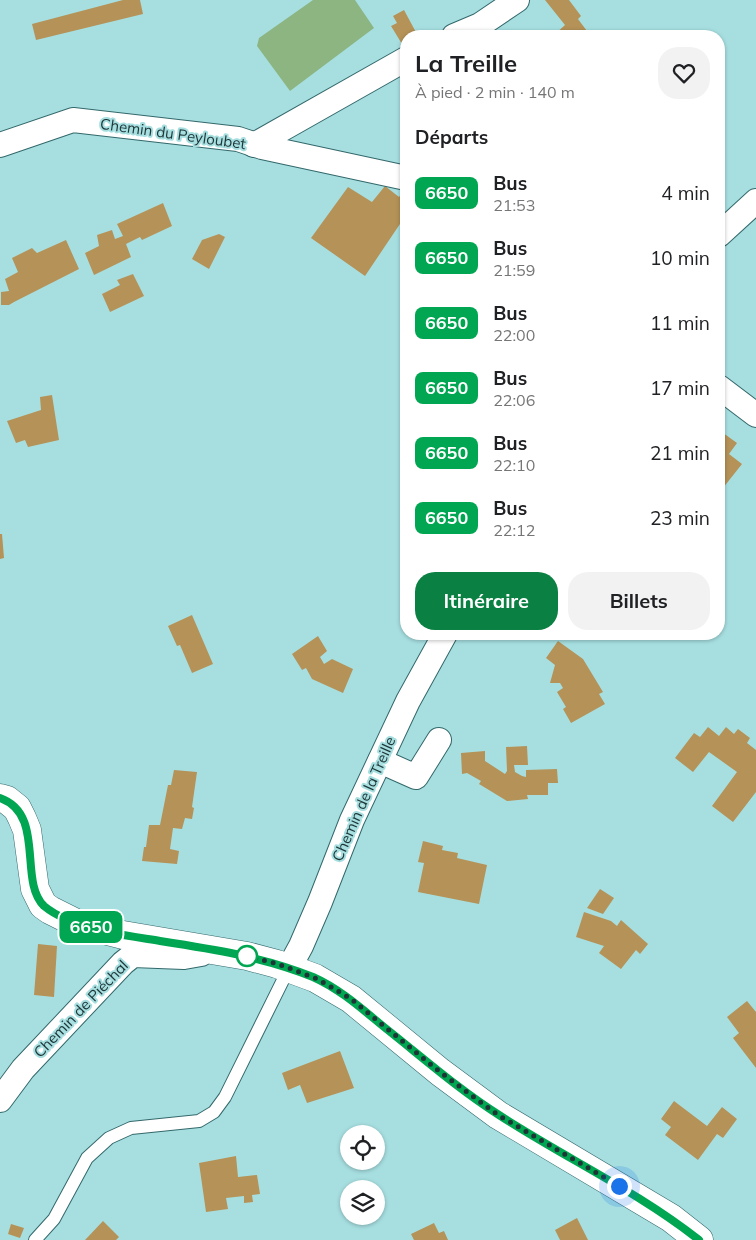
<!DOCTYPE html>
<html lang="fr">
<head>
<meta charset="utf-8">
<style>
	:root { --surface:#fff; --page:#f2f2f2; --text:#202124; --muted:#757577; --accent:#0b8043 }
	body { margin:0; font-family:Mulish,sans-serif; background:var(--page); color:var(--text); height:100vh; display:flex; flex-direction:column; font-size:19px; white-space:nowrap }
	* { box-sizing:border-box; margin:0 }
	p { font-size:16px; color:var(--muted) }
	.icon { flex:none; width:28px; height:28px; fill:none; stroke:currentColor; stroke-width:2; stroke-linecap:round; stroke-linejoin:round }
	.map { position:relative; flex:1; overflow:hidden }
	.details { position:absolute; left:400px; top:30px; width:325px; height:610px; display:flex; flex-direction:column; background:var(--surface); border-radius:20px; box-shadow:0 1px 4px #0004 }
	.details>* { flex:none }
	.badge { padding:0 10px; border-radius:8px; font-size:18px; line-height:32px }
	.fabs { position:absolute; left:340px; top:1125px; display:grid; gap:10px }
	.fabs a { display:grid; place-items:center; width:45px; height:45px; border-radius:50%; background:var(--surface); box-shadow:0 1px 4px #0004; font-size:25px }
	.you { position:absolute; width:25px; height:25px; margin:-12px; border:4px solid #fff; border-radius:50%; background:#1a73e8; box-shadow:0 0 0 8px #1a73e833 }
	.map>.badge { position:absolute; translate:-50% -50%; box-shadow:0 0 0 2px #fff }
	h2 { padding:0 15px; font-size:19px; line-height:45px }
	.round { display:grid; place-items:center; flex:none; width:52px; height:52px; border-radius:20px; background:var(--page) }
	.summary { display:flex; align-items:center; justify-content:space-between; height:85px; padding:0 15px }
	h1 { font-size:24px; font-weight:700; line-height:38px }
	.primary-button { display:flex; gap:10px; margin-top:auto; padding:10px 15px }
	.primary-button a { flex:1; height:58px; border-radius:20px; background:var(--accent); color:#fff; font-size:20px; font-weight:700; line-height:58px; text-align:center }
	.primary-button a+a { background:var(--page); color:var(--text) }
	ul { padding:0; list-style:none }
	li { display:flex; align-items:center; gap:15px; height:65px; padding:0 15px }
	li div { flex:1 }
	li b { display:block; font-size:19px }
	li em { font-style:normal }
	li .badge { min-width:55px; font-weight:700; text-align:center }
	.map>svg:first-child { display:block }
	.green { fill:#8cb581 }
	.building { fill:#b59257 }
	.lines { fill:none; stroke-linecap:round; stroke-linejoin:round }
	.service-casing { stroke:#33686b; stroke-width:14 }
	.minor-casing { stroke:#33686b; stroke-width:26 }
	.tertiary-casing { stroke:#33686b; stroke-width:29 }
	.service { stroke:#fff; stroke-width:12 }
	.minor { stroke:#fff; stroke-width:24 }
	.tertiary { stroke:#fff; stroke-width:28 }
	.line-casing { stroke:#fff; stroke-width:11 }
	.line { stroke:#00a651; stroke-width:8 }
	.walk { stroke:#1e3536; stroke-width:5; stroke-dasharray:0 9 }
	.stop-dot { fill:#fff; stroke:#00a651; stroke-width:2.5 }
	.labels { text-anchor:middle; stroke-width:4; stroke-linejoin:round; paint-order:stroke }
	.street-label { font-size:15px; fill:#1e3536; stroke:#a7dfe1 }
</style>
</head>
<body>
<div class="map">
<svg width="756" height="1240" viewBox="0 0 756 1240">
	<rect width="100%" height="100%" fill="#a7dfe1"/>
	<!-- green -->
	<path class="green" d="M313,0h42l19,28 -84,63 -33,-45 2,-8z"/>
	<!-- building -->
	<g class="building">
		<path d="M123,0h17l3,14 -107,26 -4,-16z"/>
		<path d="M545,0h24l12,16 -3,3 9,12 -5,5h-29l12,-11z"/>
		<path d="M404,10l14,26h-12v6l-4,2 -11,-18 6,-3 -4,-7z"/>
		<path d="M385,186l14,11 3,-4 4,3v19l-41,61 -54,-38 37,-51 24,15z"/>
		<path d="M163,203l9,23 -30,14 -2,-3 -14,7 5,13 -37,18 -9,-22 14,-7 -2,-11 15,-5 3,9 8,-3 -6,-12z"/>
		<path d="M219,234l6,3 -16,32 -17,-10 10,-19z"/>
		<path d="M66,240l13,29 -65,33 -5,3h-8v-13l8,-1 -4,-12 13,-7 -6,-14 20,-10 5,5z"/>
		<path d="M133,274l11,22 -34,16 -8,-18 18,-9 -3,-5z"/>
		<path d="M406,275v12l-5,-4z"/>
		<path d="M52,395l7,45 -31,7 -3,-7 -9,3 -9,-22 34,-11 -1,-13z"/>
		<path d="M719,430l18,13 -8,11 13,10 -23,29z"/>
		<path d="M0,534h2l2,24 -4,1z"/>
		<path d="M192,615l21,49 -21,9 -12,-28 -3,1 -9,-20z"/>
		<path d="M318,636l9,15 -7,6 4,7 8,-5 21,10 -10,24 -31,-14 -6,-11 -4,2 -10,-16z"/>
		<path d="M558,641l25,18 20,33 -4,2 6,10 -34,19 -8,-14 3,-2 -9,-15 6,-4 -3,-5h-10l5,-18 -9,-7z"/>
		<path d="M708,727l11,9 7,-9 8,7 4,-5 12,9 -3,5 9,7v42l-23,30 -21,-16 25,-34 -28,-20 -16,20 -18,-14 19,-25 6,4z"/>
		<path d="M527,746l1,19h-14l1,7 7,4 4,1v-7l31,-1 1,14h-10v12h-21l1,4 -21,2 -28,-17 2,-3 -14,-8 -5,1 -1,-21 24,-2v10l20,13 2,-3 -1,-24z"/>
		<path d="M174,770l23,2 -5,35 2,1 -2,11 -7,-1 -3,11 -9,-1 -3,21 9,2 -2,13 -35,-3 2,-14h2l3,-22h11l8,-40h3z"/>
		<path d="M423,841l20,5 -1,4 16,3 -1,5 30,7 -8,39 -61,-12 6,-29 -6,-1z"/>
		<path d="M600,889l14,9 -11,16 -16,-6z"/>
		<path d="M584,912l27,9 6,5 4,-6 27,24 -8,10 -4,-4 -15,19 -22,-16 5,-7 -28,-9z"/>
		<path d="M38,944l19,2 -3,51 -20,-2z"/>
		<path d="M747,1001l9,11v56l-23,-30 6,-5 -12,-16z"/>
		<path d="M340,1051l14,37 -47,15 -7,-18 -12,5 -6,-17z"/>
		<path d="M674,1101l33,25 15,-19 15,12 -14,19 -6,-4 -19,26 -33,-25 6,-8 -10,-8z"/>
		<path d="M236,1156l2,21 19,-2 3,19 -8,1 1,7 -9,1v-7l-18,2 2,11 -22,3 -7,-49z"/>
		<path d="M577,1218l11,22h-28l-5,-10z"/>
		<path d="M103,1221l16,16 -3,3h-31z"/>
		<path d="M434,1223l5,10 5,-2 4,9h-34l-3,-6z"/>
		<path d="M11,1224l13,4 -4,10 -12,-4z"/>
	</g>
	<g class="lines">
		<!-- service casing -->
		<g class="service-casing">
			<path id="service" d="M35,1240l19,-21 33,-61 22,-20 22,-10 68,-7 15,-9 11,-15 64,-129"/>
		</g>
		<!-- minor casing -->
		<g class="minor-casing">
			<g id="minor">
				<path d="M454,36l26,-11 37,-25"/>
				<path d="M0,145l73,-25 165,19 24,8 144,31"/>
				<path d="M254,145l152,-86"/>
				<path d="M719,235l37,-34"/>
				<path d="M719,387l37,28"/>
				<path d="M380,761l36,16 23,-37"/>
				<path d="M289,968l12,-22 19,-44 32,-82 56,-119 37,-67"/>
				<path d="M0,1100l23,-31 100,-106 10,-8 51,2 17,-3"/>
			</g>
		</g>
		<!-- tertiary casing -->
		<g class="tertiary-casing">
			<path id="tertiary" d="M0,798l7,2 10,8 5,10 5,12 8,59 8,16 7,5 26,13 47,12 124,21 30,8 38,14 36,21 89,73 58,43 173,103 28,22"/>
		</g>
		<!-- service -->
		<use href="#service" class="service"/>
		<!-- minor -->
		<use href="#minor" class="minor"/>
		<!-- tertiary -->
		<use href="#tertiary" class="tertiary"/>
	</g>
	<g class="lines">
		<!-- line casing -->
		<g class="line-casing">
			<path id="line" d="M0,798c46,16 18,83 44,108 6,5 15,10 22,13 29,13 63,17 94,22 52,8 104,16 153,36 27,12 49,32 71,50 38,30 74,62 115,88 66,43 138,76 200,125"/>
		</g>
		<!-- line -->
		<use href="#line" class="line"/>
		<!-- walk -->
		<path class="walk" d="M247,956l31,8 37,14 18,10 18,11 89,73 58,43 121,71"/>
	</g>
	<!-- markers -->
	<circle class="stop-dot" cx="247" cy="956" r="10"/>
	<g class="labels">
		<!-- street labels -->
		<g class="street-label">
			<text transform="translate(173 134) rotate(8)" y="5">Chemin du Peyloubet</text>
			<text transform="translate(364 799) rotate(-66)" y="5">Chemin de la Treille</text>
			<text transform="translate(81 1009) rotate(-46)" y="5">Chemin de Piéchal</text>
		</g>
	</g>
</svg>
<div class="fabs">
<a><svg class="icon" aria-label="locate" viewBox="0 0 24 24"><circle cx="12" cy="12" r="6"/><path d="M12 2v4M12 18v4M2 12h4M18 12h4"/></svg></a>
<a><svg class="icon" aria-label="layers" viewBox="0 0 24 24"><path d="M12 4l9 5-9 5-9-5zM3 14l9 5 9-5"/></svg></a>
</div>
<div class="you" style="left:619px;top:1186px"></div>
<b class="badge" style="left:91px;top:927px;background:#00a651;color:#fff">6650</b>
<section class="details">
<div class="summary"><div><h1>La Treille</h1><p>À pied · 2 min · 140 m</p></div><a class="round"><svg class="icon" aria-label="heart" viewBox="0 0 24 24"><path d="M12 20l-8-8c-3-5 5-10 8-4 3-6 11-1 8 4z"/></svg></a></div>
<h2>Départs</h2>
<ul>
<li><span class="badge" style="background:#00a651;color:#fff">6650</span><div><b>Bus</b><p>21:53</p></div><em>4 min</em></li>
<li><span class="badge" style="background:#00a651;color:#fff">6650</span><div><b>Bus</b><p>21:59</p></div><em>10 min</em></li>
<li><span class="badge" style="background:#00a651;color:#fff">6650</span><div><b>Bus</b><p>22:00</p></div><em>11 min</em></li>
<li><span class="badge" style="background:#00a651;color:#fff">6650</span><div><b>Bus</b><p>22:06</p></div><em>17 min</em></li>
<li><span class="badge" style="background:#00a651;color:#fff">6650</span><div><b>Bus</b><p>22:10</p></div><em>21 min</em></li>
<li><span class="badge" style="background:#00a651;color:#fff">6650</span><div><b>Bus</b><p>22:12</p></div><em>23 min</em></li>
</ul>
<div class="primary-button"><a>Itinéraire</a><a>Billets</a></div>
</section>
</div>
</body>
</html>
